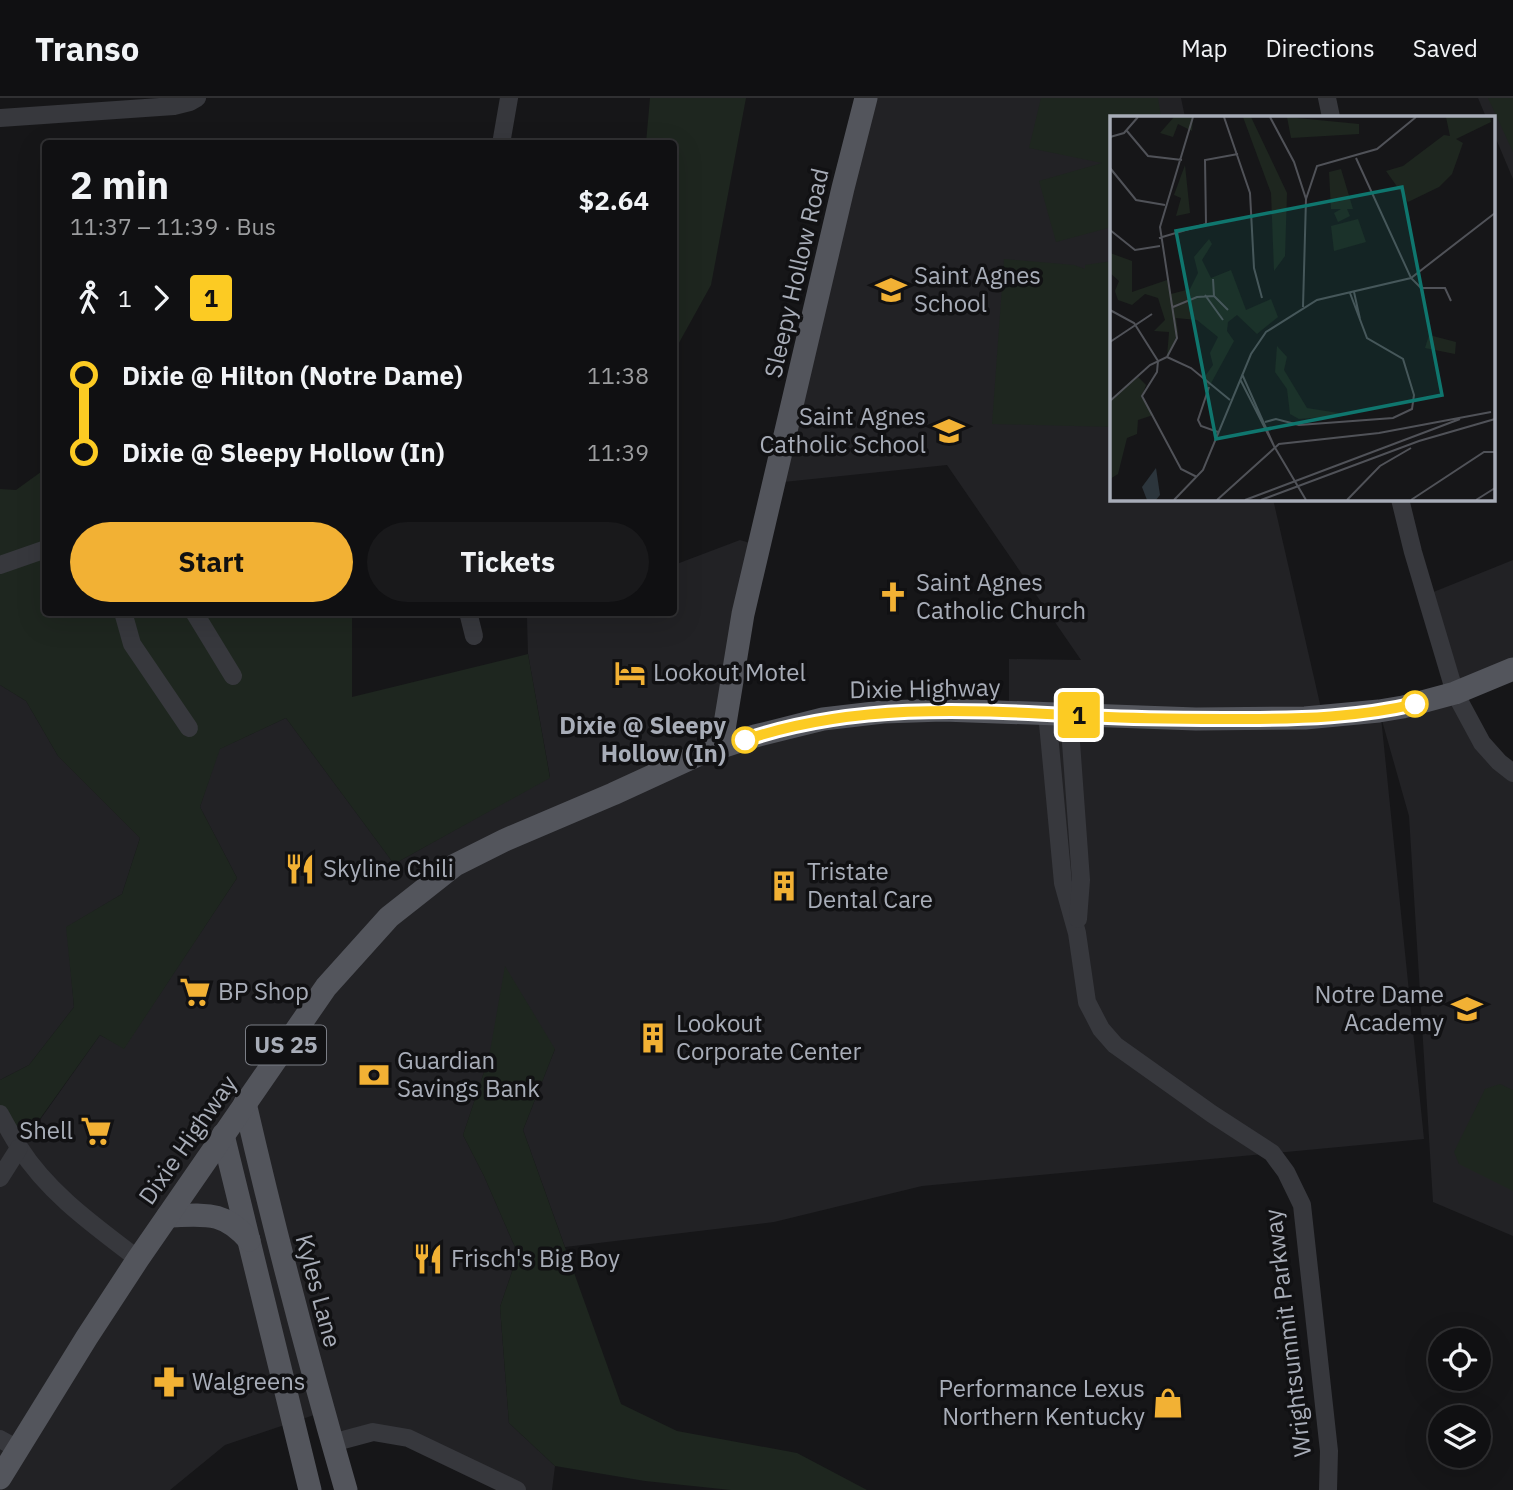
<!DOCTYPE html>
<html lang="en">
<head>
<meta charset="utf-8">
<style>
	:root { --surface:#101012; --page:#19191b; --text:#f1f3f6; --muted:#9c9d9f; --line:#303032; --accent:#f2b134 }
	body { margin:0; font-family:"IBM Plex Sans",sans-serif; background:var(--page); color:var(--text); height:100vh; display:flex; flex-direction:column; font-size:26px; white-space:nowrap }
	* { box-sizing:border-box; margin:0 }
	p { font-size:23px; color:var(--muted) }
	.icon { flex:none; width:38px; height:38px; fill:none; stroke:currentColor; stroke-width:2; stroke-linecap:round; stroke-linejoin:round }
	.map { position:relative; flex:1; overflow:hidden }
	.panel { position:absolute; left:42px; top:42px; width:635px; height:476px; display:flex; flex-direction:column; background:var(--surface); border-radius:7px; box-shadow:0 7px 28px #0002,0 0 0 2px var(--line) }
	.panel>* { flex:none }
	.badge { padding:0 14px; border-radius:5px; font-size:24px; line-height:46px }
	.buttons { position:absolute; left:1428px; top:1230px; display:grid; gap:14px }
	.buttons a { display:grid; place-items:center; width:63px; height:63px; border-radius:50%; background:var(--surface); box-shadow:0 7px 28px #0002,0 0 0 2px var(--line); font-size:35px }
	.map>.badge { position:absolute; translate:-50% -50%; box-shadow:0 0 0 4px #fff }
	.legs { display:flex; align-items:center; gap:10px; height:77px; padding:0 28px; font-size:23px }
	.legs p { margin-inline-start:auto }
	.headline { display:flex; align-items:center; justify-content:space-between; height:119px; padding:0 28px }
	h1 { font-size:38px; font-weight:700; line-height:52px }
	.cta { display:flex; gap:14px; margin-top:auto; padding:14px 28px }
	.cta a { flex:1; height:80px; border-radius:42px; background:var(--accent); color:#111; font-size:28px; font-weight:700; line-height:80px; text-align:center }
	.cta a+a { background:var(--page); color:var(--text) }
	ul { padding:0 28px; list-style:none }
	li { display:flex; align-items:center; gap:24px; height:77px; font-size:26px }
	li i { display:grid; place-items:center; width:10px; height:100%; margin:0 9px; background:currentColor }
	li i::after { content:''; width:18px; height:18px; margin:-9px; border:5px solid; border-radius:50%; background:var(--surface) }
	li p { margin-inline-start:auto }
	li:first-child i { background:linear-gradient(#0000 50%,currentColor 0) }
	li:last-child i { background:linear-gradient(currentColor 50%,#0000 0) }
	header { display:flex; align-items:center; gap:42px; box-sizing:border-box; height:98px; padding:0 35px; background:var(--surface); border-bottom:2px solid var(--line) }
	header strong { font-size:33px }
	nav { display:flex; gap:38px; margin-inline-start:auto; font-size:24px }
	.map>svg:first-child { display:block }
	.built { fill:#222225 }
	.green { fill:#1e261f }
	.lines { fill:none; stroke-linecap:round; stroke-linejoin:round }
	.minor { stroke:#37383d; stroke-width:18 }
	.major { stroke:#53555c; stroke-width:23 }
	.line-1-casing { stroke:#fff; stroke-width:16 }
	.line-1 { stroke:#fccb23; stroke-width:10 }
	.stop-1-dot { fill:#fff; stroke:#fccb23; stroke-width:3.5 }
	.labels { text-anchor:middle; stroke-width:7; stroke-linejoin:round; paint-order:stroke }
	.shield { fill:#111113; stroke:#7b7e86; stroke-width:2 }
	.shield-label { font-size:23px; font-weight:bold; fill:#a8adb8 }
	.street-label { font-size:24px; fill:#a8adb8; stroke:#111113 }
	.poi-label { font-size:24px; fill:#a8adb8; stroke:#111113; text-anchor:start }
	.stop-label { font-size:24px; font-weight:bold; fill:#a8adb8; stroke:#111113; text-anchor:end }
	.inset-road { fill:none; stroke:#505258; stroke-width:2 }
	.view { fill:#0f766e; fill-opacity:0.15; stroke:#0f766e; stroke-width:3.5 }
	.inset-edge { fill:none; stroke:#a8adb8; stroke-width:3.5 }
</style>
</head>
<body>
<header>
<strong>Transo</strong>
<nav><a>Map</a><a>Directions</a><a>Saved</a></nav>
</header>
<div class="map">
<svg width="1513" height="1392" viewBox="0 0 1513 1392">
	<rect width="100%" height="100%" fill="#161618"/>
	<!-- built -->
	<g class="built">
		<path d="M866,0h315l4,19h-73v382h161l50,218 132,-24 -29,-98 87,-35v109l-58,24 58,80v463l-80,-34 -24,-386 -28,-99 43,422 -502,47 -148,36 -209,25 -42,-117 32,-81 -66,8 -26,78 21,41 34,78 -18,53 9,116 46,43 -3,24h-35l-109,-52 -76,5 -9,-31 -98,33 -55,45h-170v-376l20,34 80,-113 24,13 113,-170 -37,-71 19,-58 67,-31 108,146 156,-87 -22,-123 -1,-36 16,-6h131v-47l66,-25 20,6 -39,201 95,-26 193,-9v-53l72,1 -134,-195 -173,18z"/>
		<path d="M1478,0h35v81l-19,-45v-17h-8z"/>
		<path d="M0,587l26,16 32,55 82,82 -18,56 -55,33 7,80 -45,58 -29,15z"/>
	</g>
	<!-- green -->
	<g class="green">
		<path d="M650,0h96l-35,187 -36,65 -1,23v-229l-28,-1z"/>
		<path d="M1041,0h117l3,19h-49v110l-56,15 -17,-61 63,-18 -73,-15z"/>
		<path d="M1488,0h25v54z"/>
		<path d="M1004,161l70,6 11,4v-4l27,-4v166l-120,-3z"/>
		<path d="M45,371l1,143 306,1v84l176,-43 22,124 -156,86 -108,-146 -66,31 -20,58 37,71 -113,171 -24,-14 -81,113 -19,-34v-34l29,-15 45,-58 -8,-80 56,-33 18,-56 -82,-82 -32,-55 -26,-16v-196l16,1z"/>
		<path d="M505,868l50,83 -32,81 98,274 56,27 120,22 70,37h-136l-86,-9 -90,-15 -46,-43 -9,-116 18,-53 -34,-78 -21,-41 26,-78z"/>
		<path d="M1500,986l13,6v101l-54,-27 -5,-12 31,-63z"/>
	</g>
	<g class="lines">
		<!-- minor -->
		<g class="minor">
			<path d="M1327,0l4,19"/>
			<path d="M0,20l174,-12 16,-4 7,-4"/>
			<path d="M501,46l8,-46"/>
			<path d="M1400,401l13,53 42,141 27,50 17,19 14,11"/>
			<path d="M0,467l46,-16"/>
			<path d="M123,514l9,32 57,84"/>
			<path d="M194,514l39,64"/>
			<path d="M468,514l6,24"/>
			<path d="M1047,615l16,170 14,50 10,69 14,27 14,16 97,69 60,39 14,19 16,33 27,246 -1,39"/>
			<path d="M1069,617l12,165 -3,39"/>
			<path d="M0,1016c6,11 12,22 19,33 30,47 76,79 119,112"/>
			<path d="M0,1080l19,-30"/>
			<path d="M0,1341l18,10"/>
			<path d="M332,1345l41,-11 35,6 109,52"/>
		</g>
		<!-- major -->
		<g class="major">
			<path d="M721,650l22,-134 100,-426 23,-90"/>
			<path d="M245,1005c30,130 64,259 101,387"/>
			<path d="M223,1037l87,355"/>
			<path d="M168,1118c37,-1 55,-6 81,24"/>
			<path d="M0,1380l87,-141 51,-78 188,-272 63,-70 66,-52 50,-25 108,-46 87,-40 55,-18 68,-17 60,-7 60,-2 253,9 109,-1 74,-7 24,-4 52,-14 58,-24"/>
		</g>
	</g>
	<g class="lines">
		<!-- line-1 casing -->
		<g class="line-1-casing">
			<path id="line-1" d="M745,642c119,-40 239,-29 363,-23 46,2 92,2 138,2 56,0 114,-2 169,-15"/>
		</g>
		<!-- line-1 -->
		<use href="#line-1" class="line-1"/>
	</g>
	<!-- icons -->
	<defs>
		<g id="school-bare" transform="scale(2.415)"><path d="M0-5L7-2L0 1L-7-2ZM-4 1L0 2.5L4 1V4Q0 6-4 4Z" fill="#f2b134" stroke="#111113" stroke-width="2.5" paint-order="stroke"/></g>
		<g id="church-bare" transform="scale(2.415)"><path d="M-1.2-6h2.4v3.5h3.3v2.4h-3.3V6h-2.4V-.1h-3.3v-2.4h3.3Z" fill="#f2b134" stroke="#111113" stroke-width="2.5" paint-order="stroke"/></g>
		<g id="hotel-bare" transform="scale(2.415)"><path d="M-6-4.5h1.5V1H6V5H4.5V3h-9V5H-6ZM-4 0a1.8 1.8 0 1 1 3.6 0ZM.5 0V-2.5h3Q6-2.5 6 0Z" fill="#f2b134" stroke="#111113" stroke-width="2.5" paint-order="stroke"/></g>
		<g id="restaurant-bare" transform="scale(2.415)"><path d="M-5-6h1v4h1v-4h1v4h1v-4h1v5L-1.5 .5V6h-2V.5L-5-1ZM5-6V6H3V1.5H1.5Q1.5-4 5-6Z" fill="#f2b134" stroke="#111113" stroke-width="2.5" paint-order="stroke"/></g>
		<g id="building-bare" transform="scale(2.415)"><path d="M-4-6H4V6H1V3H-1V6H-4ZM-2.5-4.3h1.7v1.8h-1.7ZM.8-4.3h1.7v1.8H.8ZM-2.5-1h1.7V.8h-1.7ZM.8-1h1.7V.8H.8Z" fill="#f2b134" stroke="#111113" stroke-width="2.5" paint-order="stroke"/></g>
		<g id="supermarket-bare" transform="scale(2.415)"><path d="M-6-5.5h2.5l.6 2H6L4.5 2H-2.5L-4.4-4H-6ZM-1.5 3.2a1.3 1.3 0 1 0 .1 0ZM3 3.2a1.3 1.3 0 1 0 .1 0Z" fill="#f2b134" stroke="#111113" stroke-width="2.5" paint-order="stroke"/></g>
		<g id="bank-bare" transform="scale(2.415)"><path d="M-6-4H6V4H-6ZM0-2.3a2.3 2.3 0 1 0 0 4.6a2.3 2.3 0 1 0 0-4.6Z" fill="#f2b134" stroke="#111113" stroke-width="2.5" paint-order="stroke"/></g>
		<g id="pharmacy-bare" transform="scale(2.415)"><path d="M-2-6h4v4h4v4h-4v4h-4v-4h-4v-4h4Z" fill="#f2b134" stroke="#111113" stroke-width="2.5" paint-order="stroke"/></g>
		<g id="shop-bare" transform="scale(2.415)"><path d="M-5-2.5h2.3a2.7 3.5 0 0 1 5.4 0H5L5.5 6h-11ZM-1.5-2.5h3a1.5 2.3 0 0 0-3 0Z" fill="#f2b134" stroke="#111113" stroke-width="2.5" paint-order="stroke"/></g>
	</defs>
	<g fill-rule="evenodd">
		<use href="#school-bare" x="891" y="192"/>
		<use href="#school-bare" x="949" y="333"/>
		<use href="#church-bare" x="893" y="499"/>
		<use href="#hotel-bare" x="630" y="575"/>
		<use href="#restaurant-bare" x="300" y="771"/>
		<use href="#building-bare" x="784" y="788"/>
		<use href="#supermarket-bare" x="195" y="894"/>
		<use href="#school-bare" x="1467" y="911"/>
		<use href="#building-bare" x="653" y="940"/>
		<use href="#bank-bare" x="374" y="977"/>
		<use href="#supermarket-bare" x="96" y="1033"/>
		<use href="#restaurant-bare" x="428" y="1161"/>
		<use href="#pharmacy-bare" x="169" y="1284"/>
		<use href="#shop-bare" x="1168" y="1305"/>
	</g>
	<!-- markers -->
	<g class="stop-1-dot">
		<circle cx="1415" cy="606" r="12"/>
		<circle cx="745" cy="642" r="12"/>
	</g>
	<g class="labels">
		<!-- shield labels -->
		<rect class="shield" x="246" y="927.5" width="80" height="39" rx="5"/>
		<g class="shield-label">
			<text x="286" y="955">US 25</text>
		</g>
		<!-- street labels -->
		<g class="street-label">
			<text transform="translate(797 175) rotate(-77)" y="8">Sleepy Hollow Road</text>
			<text transform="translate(925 591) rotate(-1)" y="8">Dixie Highway</text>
			<text transform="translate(188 1042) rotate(-55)" y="8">Dixie Highway</text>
			<text transform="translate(318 1193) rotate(75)" y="8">Kyles Lane</text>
			<text transform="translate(1288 1235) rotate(-97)" y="8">Wrightsummit Parkway</text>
		</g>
		<!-- poi labels -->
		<g class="poi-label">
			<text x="914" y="186">Saint Agnes<tspan x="914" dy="28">School</tspan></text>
			<text x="926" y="327" text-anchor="end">Saint Agnes<tspan x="926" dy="28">Catholic School</tspan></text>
			<text x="916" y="493">Saint Agnes<tspan x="916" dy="28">Catholic Church</tspan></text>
			<text x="653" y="583">Lookout Motel</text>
			<text x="323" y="779">Skyline Chili</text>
			<text x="807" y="782">Tristate<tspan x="807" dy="28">Dental Care</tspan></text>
			<text x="218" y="902">BP Shop</text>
			<text x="1444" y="905" text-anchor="end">Notre Dame<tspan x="1444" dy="28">Academy</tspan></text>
			<text x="676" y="934">Lookout<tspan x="676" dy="28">Corporate Center</tspan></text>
			<text x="397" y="971">Guardian<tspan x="397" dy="28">Savings Bank</tspan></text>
			<text x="73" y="1041" text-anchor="end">Shell</text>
			<text x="451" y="1169">Frisch's Big Boy</text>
			<text x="192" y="1292">Walgreens</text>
			<text x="1145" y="1299" text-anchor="end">Performance Lexus<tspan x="1145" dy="28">Northern Kentucky</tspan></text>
		</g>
		<!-- stop labels -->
		<g class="stop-label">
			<text x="726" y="636">Dixie @ Sleepy<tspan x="726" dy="28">Hollow (In)</tspan></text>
		</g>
	</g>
	<!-- overview -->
	<g transform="translate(1110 18)">
		<rect width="385" height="385" fill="#161618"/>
		<path d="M64,1h19l-1,14 -14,-7 -5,13 -13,-4zM133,1h8l36,76 -2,63 -11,15 -3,-78zM177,1l72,7v10l-68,4zM336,1h44l1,5 -35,17 7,4 -11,31 -13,13 -31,15 -22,-31 17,-5 41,-31 6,1zM75,49l5,48 -14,3 5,-18 -7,-3zM231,53l12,40h-6l3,7 -12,6 -4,-9 7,-4h-10l-2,-37zM248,103l8,23 -32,9 -3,-25zM99,123l3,5 -10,16 9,18 20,-8 15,40 25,-11 7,18 -21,17 -20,-19 -9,7 -1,9 7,10 -25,46 -6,-8 10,-14 -3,-12 8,-16 -21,-17 -21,-2 2,15 -11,24 2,-25 -15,-1 11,-11 -7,-22 -13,-4 -13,11 -14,-5 -3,-9 4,-10 -9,-8v-20l22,8v31l35,-12 4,14 19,-5 8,-16 -4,-16zM319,219l27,7 -1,12 -30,-6zM167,230l10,11 -3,13 23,38 44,7 -52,4 -9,-5 -3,-25 -12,-17zM28,261l8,8 -4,11 11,19 -15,5 -1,14 -10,4 -9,36 -8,5v-78z" fill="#1e261f"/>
		<path d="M46,352l4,27 -4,5h-9l-5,-13z" fill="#2c353c"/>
		<path class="inset-road" d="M114,1l26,76 4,75 8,30M160,1l24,45 12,37 -3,108M17,15l21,25 34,4M0,21l14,-4 14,-16M246,42l55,120 10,10h24l6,13M0,52l26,32 29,5M196,83l11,-33 60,-17 39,-32M0,114l25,20 25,-4M49,122l47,-14 -1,-64 33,-6M103,163l1,17 14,14M244,176l6,27M95,179l18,25M63,191l24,-10 17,-1M0,194l24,13 24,38 -1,11 -15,24 39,73 16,8M0,226l42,-28M57,241l24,11 39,32M132,258l32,72 32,54M130,263l34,67M99,271l-11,33 3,6 17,6M0,285l40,-36 17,-8 10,-19 -17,-111 33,-110M155,306l11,-3 23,6 94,-7 19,-9 2,-14 -11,-36 -36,-21 -17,-45M64,384l29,-30 48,-116 15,-22 51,-32 94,-22 84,-65M107,384l62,-56 100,-11 112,-21M135,384l215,-81M151,384l158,-59 76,-22M237,384l33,-34 31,-18M301,384l73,-48h11M366,384l19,-12"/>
		<path class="view" d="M292,71l40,208 -226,44 -40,-208z"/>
		<rect width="385" height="385" class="inset-edge"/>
	</g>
</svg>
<div class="buttons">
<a><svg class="icon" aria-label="locate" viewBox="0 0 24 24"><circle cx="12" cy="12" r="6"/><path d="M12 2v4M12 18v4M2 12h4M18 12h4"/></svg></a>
<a><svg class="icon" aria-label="layers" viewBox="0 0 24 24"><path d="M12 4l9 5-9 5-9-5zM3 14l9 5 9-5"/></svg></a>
</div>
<b class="badge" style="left:1079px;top:617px;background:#fccb23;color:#111">1</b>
<section class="panel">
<div class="headline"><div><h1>2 min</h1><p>11:37 – 11:39 · Bus</p></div><b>$2.64</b></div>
<div class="legs"><svg class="icon" aria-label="walk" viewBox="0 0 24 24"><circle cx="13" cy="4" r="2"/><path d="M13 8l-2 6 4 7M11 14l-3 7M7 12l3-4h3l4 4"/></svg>1<svg class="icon" aria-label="forward" viewBox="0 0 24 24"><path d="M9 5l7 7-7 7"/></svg><b class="badge" style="background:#fccb23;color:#111">1</b></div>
<ul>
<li><i style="color:#fccb23"></i><b>Dixie @ Hilton (Notre Dame)</b><p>11:38</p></li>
<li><i style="color:#fccb23"></i><b>Dixie @ Sleepy Hollow (In)</b><p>11:39</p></li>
</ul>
<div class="cta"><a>Start</a><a>Tickets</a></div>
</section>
</div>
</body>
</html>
